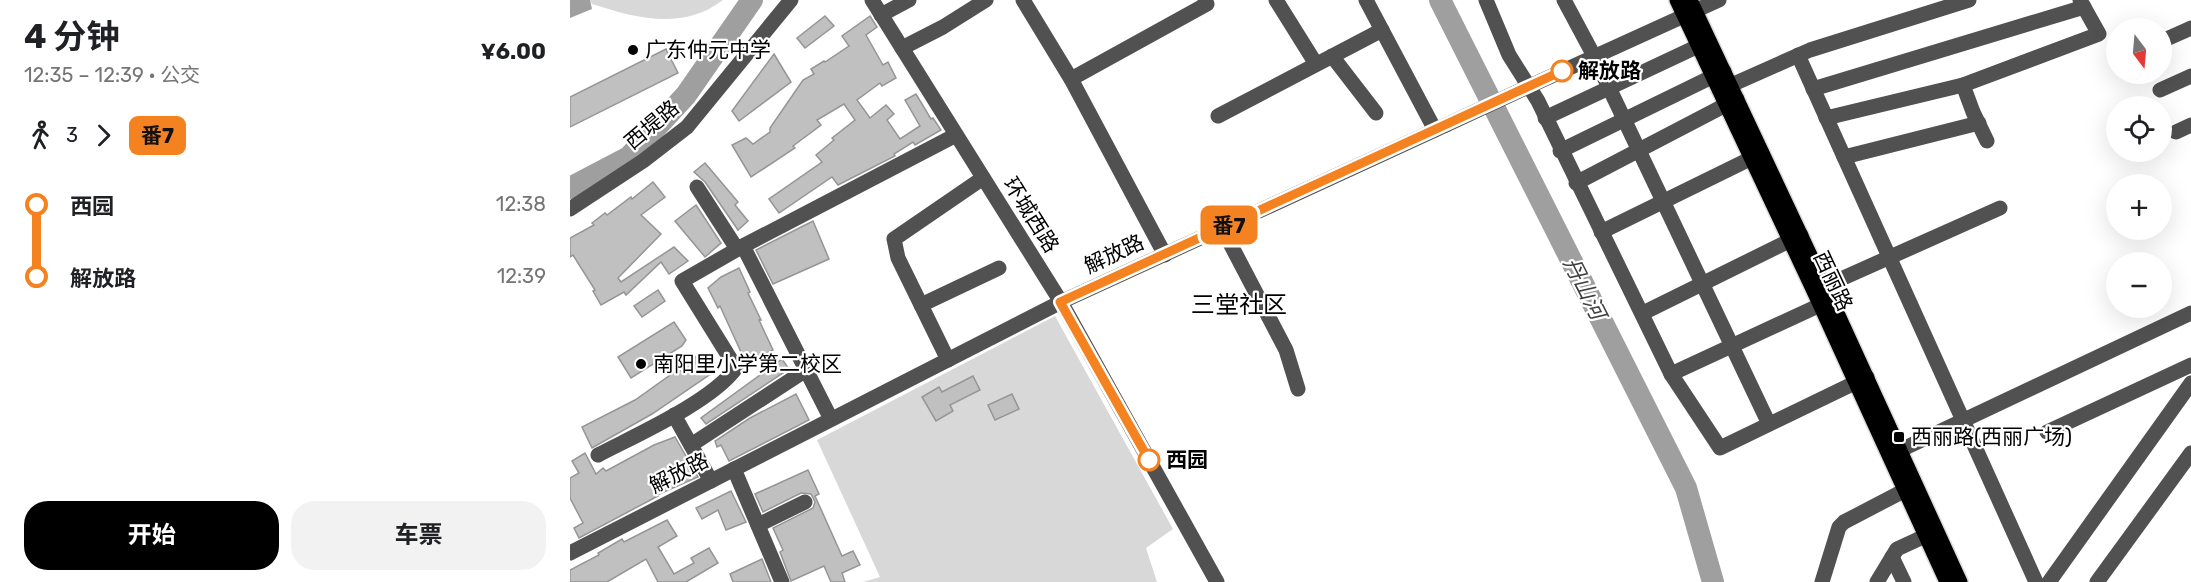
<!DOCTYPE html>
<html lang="zh">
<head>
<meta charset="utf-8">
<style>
	:root { --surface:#fff; --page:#f2f2f2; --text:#202124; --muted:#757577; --accent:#000 }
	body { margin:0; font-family:Rubik,"Noto Sans SC",sans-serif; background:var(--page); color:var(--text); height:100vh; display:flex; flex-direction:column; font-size:22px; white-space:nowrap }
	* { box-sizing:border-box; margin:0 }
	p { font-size:20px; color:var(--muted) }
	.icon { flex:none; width:33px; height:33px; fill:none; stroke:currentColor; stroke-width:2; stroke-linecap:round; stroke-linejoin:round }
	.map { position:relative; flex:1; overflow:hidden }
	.side { display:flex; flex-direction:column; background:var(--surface); width:570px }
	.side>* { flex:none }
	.badge { padding:0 12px; border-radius:9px; font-size:21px; line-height:39px }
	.needle { width:39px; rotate:164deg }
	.buttons { position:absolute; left:1536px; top:18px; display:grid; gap:12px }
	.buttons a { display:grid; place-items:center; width:66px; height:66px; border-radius:50%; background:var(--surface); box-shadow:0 6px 24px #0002; font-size:30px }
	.map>.badge { position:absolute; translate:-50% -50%; box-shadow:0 0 0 3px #fff }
	.legs { display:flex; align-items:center; gap:9px; height:66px; padding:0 24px; font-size:20px }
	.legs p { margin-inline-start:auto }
	.headline { display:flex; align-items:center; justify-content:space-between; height:102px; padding:0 24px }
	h1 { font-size:33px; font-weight:700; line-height:45px }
	.action { display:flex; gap:12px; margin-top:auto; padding:12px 24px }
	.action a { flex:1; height:69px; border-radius:24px; background:var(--accent); color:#fff; font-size:24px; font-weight:700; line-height:69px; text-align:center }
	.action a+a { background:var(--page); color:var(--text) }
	ul { padding:0 24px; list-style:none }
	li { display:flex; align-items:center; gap:21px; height:72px; font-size:22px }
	li i { display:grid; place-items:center; width:9px; height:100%; margin:0 8px; background:currentColor }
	li i::after { content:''; width:15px; height:15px; margin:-8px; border:4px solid; border-radius:50%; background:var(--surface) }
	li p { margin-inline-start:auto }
	li:first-child i { background:linear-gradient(#0000 50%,currentColor 0) }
	li:last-child i { background:linear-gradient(currentColor 50%,#0000 0) }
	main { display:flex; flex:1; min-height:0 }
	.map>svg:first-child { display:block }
	.green { fill:#d8d8d8 }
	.water { fill:#9f9f9f }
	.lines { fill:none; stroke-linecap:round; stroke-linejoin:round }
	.river { stroke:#9f9f9f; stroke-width:22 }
	.building { fill:#c0c0c0; stroke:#959595; stroke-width:1.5 }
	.major-casing { stroke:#dbdbdb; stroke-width:18 }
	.minor { stroke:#515151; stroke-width:15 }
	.major { stroke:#000; stroke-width:15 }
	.minor-bridge { stroke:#515151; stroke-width:15 }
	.line-1-casing { stroke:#fff; stroke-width:14 }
	.line-1 { stroke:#f58220; stroke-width:9 }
	.poi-dot { fill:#000; stroke:#fff; stroke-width:2 }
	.stop-1-dot { fill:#fff; stroke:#f58220; stroke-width:3 }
	.labels { text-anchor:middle; stroke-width:4.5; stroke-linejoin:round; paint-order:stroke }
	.poi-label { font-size:21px; fill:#000; stroke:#fff; text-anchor:start }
	.stop-label { font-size:21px; font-weight:bold; fill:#000; stroke:#fff; text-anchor:start }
	.street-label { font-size:21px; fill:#000; stroke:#fff }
	.water-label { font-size:22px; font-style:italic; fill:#404040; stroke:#fff }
	.quarter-label { font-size:24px; fill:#000; stroke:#fff }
</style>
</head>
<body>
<main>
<section class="side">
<div class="headline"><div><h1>4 分钟</h1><p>12:35 – 12:39 · 公交</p></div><b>¥6.00</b></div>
<div class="legs"><svg class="icon" aria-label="walk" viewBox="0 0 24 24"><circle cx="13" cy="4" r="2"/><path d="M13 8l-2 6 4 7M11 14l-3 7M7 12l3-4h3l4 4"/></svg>3<svg class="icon" aria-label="forward" viewBox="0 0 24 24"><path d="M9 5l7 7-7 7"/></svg><b class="badge" style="background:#f58220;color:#111">番7</b></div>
<ul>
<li><i style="color:#f58220"></i><b>西园</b><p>12:38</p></li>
<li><i style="color:#f58220"></i><b>解放路</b><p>12:39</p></li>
</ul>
<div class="action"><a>开始</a><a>车票</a></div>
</section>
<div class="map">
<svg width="1621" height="582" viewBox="0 0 1621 582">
	<rect width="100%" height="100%" fill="#fff"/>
	<!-- green -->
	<g class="green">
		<path d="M20,0h133c-41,31 -87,18 -131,4z"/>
		<path d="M485,316l118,213 -27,19 11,34h-294l17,-5 -63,-137z"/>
	</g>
	<!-- water -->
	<path class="water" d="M0,0h20l2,9 -22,9z"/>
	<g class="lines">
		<!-- river -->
		<g class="river">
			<path d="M870,0l246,488 27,94"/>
			<path d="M0,188l59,-31 57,-62 66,-95"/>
		</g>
	</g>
	<!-- building -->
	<g class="building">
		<path d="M255,16l9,10 -29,22 -8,-10z"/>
		<path d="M300,16l7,11 -11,8 17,30 5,-3 8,16 -14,8 -2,-3 -23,17 13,18 16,-13 8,9 -7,6 13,19 20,-13 -15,-26 11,-6 15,25 2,-1 8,12 -26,15 -2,-3 -19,12 1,2 -57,29 -6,-8 -53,36 -10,-14 53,-37 -6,-7 18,-15 -2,-2 23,-18 -11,-16 -27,16 4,5 -28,21 2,2 -44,29 -19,-32 14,-7 7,6 17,-12v-4l33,-48 11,-6 -3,-5 13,-8 1,1 24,-16 -7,-10z"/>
		<path d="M96,49l12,24 -108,54v-30z"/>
		<path d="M204,54l17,28 -52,39 -7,-10z"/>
		<path d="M135,163l33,39 -3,3 13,16 -10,9 -33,-48 -11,-10z"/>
		<path d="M83,182l12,15 -24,18 20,19 -43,44 3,4 53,-35 14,14 -19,13 -8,-12 -35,33 -2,-3 -23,13 -8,-14 2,-1 -22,-35 -3,2v-19l24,-13 -2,-2 13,-10 2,2 24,-18 1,2z"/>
		<path d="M126,205l25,38 -16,14 -30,-36z"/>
		<path d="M243,221l16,38 -56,25 -17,-34z"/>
		<path d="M169,268l11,24 -2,1 13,27h-2l14,30 -27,13 -26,-57 -2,2 -10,-20 13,-11z"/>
		<path d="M88,290l7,11 -23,16 -8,-11z"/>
		<path d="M104,322l12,18 -4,6 -51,32 -13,-21z"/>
		<path d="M127,356l15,17 -60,41 -60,34 -10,-21 53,-27z"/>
		<path d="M212,359l7,10 -83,55 -5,-6z"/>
		<path d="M403,376l7,14 -30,15 3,6 -17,10 -14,-24 17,-10 3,5z"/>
		<path d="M226,394l13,26 -80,41 -8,-16 -4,2 -2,-6 35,-23z"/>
		<path d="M442,394l7,15 -24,11 -7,-15z"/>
		<path d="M105,437l23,40 -41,18 1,1 -79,42 -5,-10 9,-5 -13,-25v-20l9,-5 -7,-12 13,-8 11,21 7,-6 3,3 48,-26z"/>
		<path d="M238,470l11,24 -4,2 27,60 11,-5 7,14 -18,8 3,9h-14l-7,-16 -33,15 -11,-29 3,-2 -10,-22 40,-20 2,-6 -4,-8 -10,-1 -38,19 -8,-18z"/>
		<path d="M161,491l15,31 -20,8 -8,-20 -16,9 -6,-11z"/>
		<path d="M97,520l10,16 -19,11 16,27 20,-11 -3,-5 18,-10 9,15 -32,19h-28l-12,-23 -39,23h-37v-12l29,-15 -1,-2 24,-14 2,3z"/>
		<path d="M192,559l9,23h-38l-3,-8z"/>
	</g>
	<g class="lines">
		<!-- major casing -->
		<g class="major-casing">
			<g id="major">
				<path d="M1107,0l137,291 133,291"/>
				<path d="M1120,0l141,300 129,282"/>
			</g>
		</g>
		<!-- minor -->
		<g class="minor">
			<path d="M302,0l189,302 156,280"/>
			<path d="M453,0l48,79 94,176"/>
			<path d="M706,0l40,64"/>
			<path d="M796,0l69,130"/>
			<path d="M916,0l23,55 29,46 133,273 49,74 147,-71"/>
			<path d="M994,0l30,56 175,368"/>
			<path d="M311,15l28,-15"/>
			<path d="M1592,41l29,-13"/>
			<path d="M332,48l41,-21 43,-27"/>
			<path d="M1228,55l238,527"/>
			<path d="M762,56l44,57"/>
			<path d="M501,79l136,-75 -2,-4"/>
			<path d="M962,85l187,-85"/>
			<path d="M1243,89l271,-82"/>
			<path d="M1150,90l90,-40 159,-50"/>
			<path d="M1590,90l31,-14"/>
			<path d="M648,116l164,-86"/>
			<path d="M975,118l164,-77"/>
			<path d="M1256,118l137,-33"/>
			<path d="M1606,132l15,-7"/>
			<path d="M1417,141l-14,-29 -10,-27 136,-51 -19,-34"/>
			<path d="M990,151l164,-80"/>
			<path d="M1274,157l135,-34"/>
			<path d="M1006,183l161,-84"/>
			<path d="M127,187l40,62"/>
			<path d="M0,209l73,-48 44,-34 104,-127"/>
			<path d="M652,228l64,122 12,39"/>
			<path d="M1031,232l161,-79"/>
			<path d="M173,246l88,173"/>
			<path d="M1244,291l186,-83"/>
			<path d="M351,305l78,-37"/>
			<path d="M1073,313l158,-78"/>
			<path d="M378,360l-50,-102 -4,-19 89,-61"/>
			<path d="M1101,374l160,-74"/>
			<path d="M104,415l37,66"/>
			<path d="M1477,432l144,-67"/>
			<path d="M121,445l115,-75"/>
			<path d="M28,455c38,-20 113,-53 138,-87l-54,-87 61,-35 213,-111"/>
			<path d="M1320,455l301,-142"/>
			<path d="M164,469l48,113"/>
			<path d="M188,525l47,-23"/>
			<path d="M0,553l491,-251 385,-177"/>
			<path d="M1322,557l12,25"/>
			<path d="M1252,582l17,-55 5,-5 71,-37"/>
			<path d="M1307,582l20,-33 39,-18"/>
			<path d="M1479,582l142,-199"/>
			<path d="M1527,582l94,-129"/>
		</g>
		<!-- major -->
		<use href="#major" class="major"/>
		<!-- minor-bridge -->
		<path class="minor-bridge" d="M876,125l86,-40"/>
	</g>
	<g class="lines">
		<!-- line-1 casing -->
		<g class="line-1-casing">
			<path id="line-1" d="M579,460l-89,-158 502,-231"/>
		</g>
		<!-- line-1 -->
		<use href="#line-1" class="line-1"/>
	</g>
	<!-- markers -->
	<g class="poi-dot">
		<circle cx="63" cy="50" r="6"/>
		<circle cx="71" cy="364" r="6"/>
		<rect x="1323" y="431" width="12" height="12" rx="3"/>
	</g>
	<g class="stop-1-dot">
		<circle cx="992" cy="71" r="10"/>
		<circle cx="579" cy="460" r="10"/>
	</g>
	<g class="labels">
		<!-- poi labels -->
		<g class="poi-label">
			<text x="75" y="57">广东仲元中学</text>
			<text x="83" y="371">南阳里小学第二校区</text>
			<text x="1341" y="444">西丽路(西丽广场)</text>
		</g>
		<!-- stop labels -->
		<g class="stop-label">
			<text x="1008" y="78">解放路</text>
			<text x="596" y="467">西园</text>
		</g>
		<!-- street labels -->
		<g class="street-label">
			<text transform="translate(82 125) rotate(-40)" y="7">西堤路</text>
			<text transform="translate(461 215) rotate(58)" y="7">环城西路</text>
			<text transform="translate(544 254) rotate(-25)" y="7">解放路</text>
			<text transform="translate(1263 281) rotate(65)" y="7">西丽路</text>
			<text transform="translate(109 473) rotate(-27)" y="7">解放路</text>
		</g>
		<!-- water labels -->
		<g class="water-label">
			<text transform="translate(1015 288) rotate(63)" y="8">丹山河</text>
		</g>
		<!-- quarter labels -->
		<g class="quarter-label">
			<text x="669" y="313">三堂社区</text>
		</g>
	</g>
</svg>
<div class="buttons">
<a><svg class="needle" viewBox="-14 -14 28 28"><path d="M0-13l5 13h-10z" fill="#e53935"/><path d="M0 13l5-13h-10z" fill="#757577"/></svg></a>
<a><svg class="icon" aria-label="locate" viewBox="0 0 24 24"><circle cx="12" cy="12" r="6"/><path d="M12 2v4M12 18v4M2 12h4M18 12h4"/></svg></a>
<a>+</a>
<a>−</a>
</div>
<b class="badge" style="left:659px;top:225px;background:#f58220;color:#111">番7</b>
</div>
</main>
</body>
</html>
